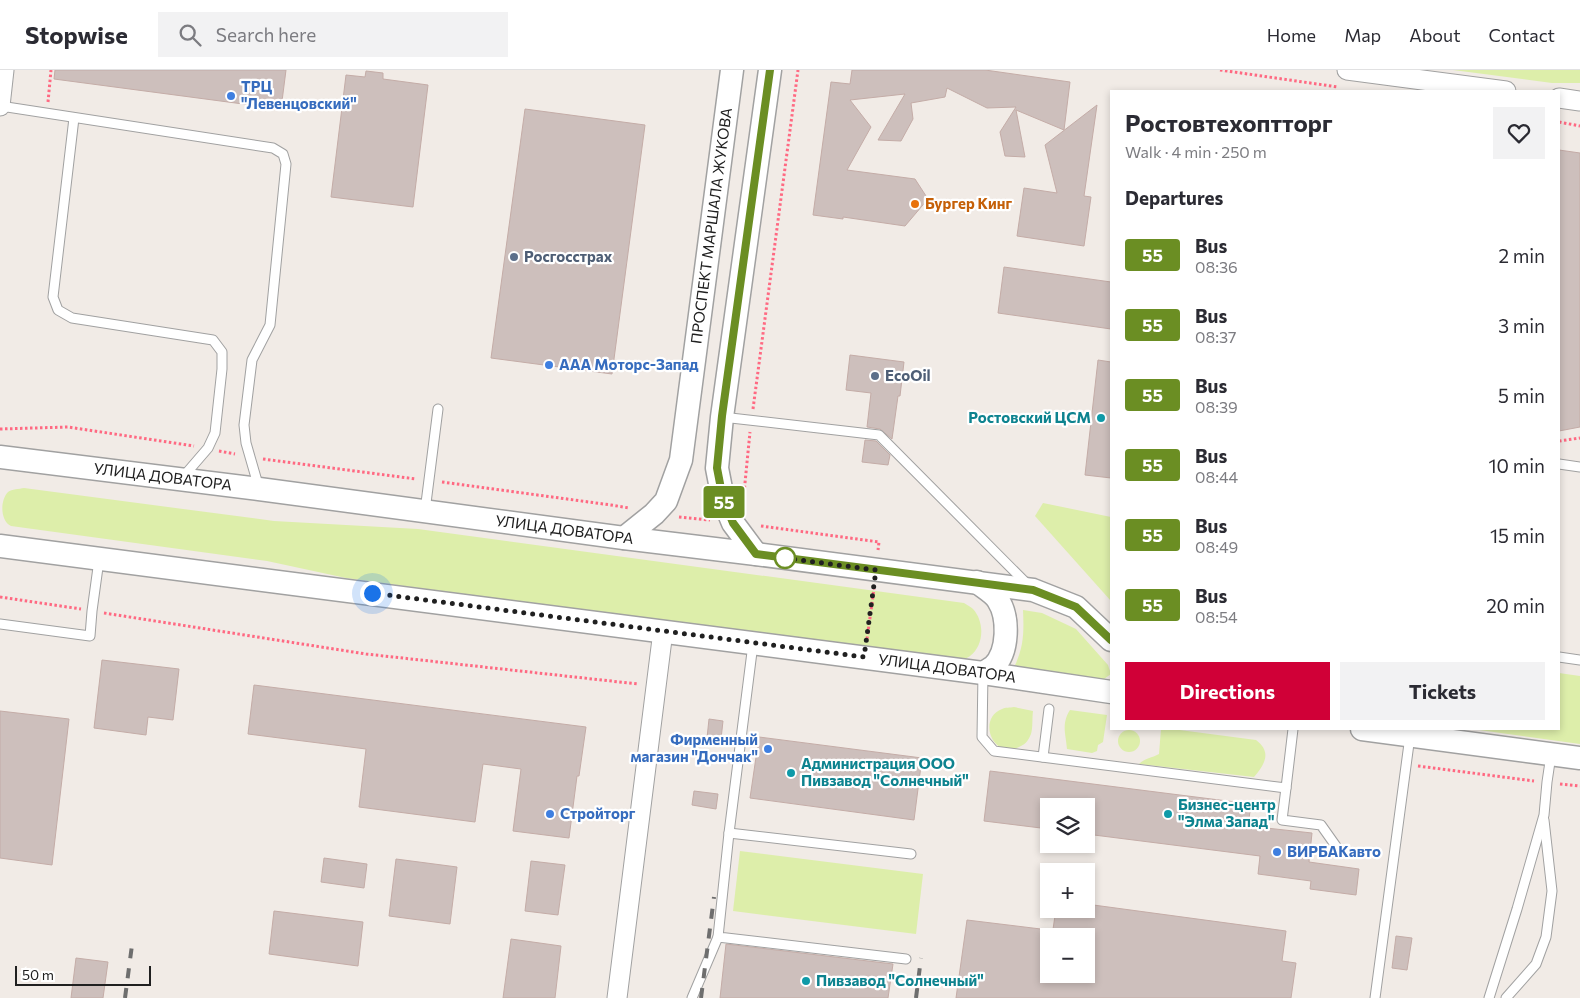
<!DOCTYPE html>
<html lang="en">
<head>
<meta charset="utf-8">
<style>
	:root { --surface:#fff; --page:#f2f2f3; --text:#2b2b33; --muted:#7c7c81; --line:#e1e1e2; --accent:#d00037 }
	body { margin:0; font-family:Commissioner,sans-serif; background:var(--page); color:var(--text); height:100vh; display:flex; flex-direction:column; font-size:19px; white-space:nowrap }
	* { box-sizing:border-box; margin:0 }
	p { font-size:16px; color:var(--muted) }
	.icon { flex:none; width:28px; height:28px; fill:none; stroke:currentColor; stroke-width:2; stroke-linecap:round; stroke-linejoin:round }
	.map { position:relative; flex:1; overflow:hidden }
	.sheet { position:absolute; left:1110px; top:20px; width:450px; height:640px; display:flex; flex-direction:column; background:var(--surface); border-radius:0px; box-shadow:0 2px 8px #0003 }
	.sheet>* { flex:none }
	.badge { padding:0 10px; border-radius:4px; font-size:18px; line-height:32px }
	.tools { position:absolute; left:1040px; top:728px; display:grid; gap:10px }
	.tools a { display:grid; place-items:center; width:55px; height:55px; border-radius:0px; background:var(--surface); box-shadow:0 2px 8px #0003; font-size:25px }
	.scale { position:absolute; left:15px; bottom:12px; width:136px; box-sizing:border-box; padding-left:5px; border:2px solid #202020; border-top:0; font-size:14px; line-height:18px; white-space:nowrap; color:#202020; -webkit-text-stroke:4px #fff; paint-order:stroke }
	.you { position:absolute; width:25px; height:25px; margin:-12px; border:4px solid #fff; border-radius:50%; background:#1a73e8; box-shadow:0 0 0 8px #1a73e833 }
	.map>.badge { position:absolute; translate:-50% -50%; box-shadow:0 0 0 2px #fff }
	h2 { padding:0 15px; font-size:19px; line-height:45px }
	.round { display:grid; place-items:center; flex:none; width:52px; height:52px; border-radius:0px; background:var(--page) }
	.overview { display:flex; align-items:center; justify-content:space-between; height:85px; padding:0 15px }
	h1 { font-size:24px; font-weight:700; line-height:38px }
	.cta { display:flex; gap:10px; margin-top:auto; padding:10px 15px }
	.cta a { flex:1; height:58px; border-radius:0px; background:var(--accent); color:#fff; font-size:20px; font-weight:700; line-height:58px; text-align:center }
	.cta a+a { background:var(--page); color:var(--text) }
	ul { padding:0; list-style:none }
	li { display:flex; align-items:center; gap:15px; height:70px; padding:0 15px }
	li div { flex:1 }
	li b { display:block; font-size:19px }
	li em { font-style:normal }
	li .badge { min-width:55px; font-weight:700; text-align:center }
	header { display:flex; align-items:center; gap:30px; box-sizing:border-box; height:70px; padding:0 25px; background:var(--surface); border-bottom:1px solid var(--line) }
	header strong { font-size:24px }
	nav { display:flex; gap:28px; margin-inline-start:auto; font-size:18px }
	.search { width:350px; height:45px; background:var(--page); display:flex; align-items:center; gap:12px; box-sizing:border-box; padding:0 18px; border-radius:0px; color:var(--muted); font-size:19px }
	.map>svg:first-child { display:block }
	.grass { fill:#dea }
	.building { fill:#cdbfbc; stroke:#c4aca7 }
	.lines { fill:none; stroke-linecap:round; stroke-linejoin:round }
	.service-casing { stroke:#a1a1a1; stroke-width:11 }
	.minor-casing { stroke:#a1a1a1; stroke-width:21 }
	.tertiary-casing { stroke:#a1a1a1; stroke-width:25 }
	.path { stroke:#ff6982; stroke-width:3; stroke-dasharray:2.5 2.5; stroke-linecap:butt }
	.service { stroke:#fff; stroke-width:9 }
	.minor { stroke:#fff; stroke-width:19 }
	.tertiary { stroke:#fff; stroke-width:22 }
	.rail { stroke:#6e6e6e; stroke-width:4; stroke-dasharray:10 10; stroke-linecap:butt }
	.line-casing { stroke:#fff; stroke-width:11 }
	.line { stroke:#6b8e23; stroke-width:8 }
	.walk { stroke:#202020; stroke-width:5; stroke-dasharray:0 9 }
	.shop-dot { fill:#3f7fe0; stroke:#fff; stroke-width:2 }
	.food-dot { fill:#e8710a; stroke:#fff; stroke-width:2 }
	.service-dot { fill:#5c6f8a; stroke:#fff; stroke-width:2 }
	.culture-dot { fill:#0f9aa8; stroke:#fff; stroke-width:2 }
	.stop-dot { fill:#fff; stroke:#6b8e23; stroke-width:2.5 }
	.labels { text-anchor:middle; stroke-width:4.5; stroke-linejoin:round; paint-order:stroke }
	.shop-label { font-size:15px; font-weight:bold; fill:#366cbe; stroke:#fff; text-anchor:start }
	.food-label { font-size:15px; font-weight:bold; fill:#c56008; stroke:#fff; text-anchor:start }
	.street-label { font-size:15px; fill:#202020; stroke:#fff }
	.service-label { font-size:15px; font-weight:bold; fill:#4e5e75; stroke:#fff; text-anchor:start }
	.culture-label { font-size:15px; font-weight:bold; fill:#0d838f; stroke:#fff; text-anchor:start }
</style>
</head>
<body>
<header>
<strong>Stopwise</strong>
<div class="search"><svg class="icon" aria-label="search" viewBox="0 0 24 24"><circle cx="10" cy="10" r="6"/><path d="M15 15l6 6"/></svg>Search here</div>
<nav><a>Home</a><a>Map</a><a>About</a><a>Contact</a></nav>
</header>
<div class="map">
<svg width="1580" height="928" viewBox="0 0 1580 928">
	<rect width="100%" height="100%" fill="#f1ebe6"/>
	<!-- grass -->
	<g class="grass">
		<path d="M1453,0h127v13h-28z"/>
		<path d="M24,418l250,33 144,8 546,74c3,2 7,4 9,6 12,13 11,37 -3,47 -2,2 -7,3 -11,5l-613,-83 -79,-17 -256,-35c-11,-5 -11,-26 -3,-34 4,-3 11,-3 16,-4z"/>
		<path d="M1043,433l68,14v84l-76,-85z"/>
		<path d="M1023,540l19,3 34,16 32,36 3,9 -7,5h-13l-77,-12c10,-19 10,-36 9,-57z"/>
		<path d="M1559,603l21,3v68l-108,-15h87z"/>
		<path d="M1014,637l19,4c-1,7 0,17 -2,23 -2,5 -5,10 -10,12 -27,16 -45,-27 -19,-37 3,-2 8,-1 12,-2z"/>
		<path d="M1070,640l37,5 -4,27 -5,3 -1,6 -5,2 -25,-4c-1,-15 -6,-25 3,-39z"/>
		<path d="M1161,659h11l84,11c16,12 9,24 -2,37l-115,-13c6,-6 13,-6 20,-10z"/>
		<circle cx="1129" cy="671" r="11"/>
		<path d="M740,781l183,23 -7,60 -183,-23z"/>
	</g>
	<!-- building -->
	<g class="building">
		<path d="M55,0h231l-5,39 -227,-30z"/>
		<path d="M852,0h133l85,12 -6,48 -48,-20 9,47 -20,-1 -5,-24 16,-25 -29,1 -40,-20 -2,9 -34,6 2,16 -12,22 -23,-1 27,-46 -55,6 21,27 -24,43 68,9 13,20 -23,27 -62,-9v2l-30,-4 18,-133 19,2z"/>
		<path d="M366,1l17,2v6l45,6 -15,122 -82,-10 15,-122 19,2z"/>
		<path d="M1097,35l-13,91 7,1 -7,49 -67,-10 7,-48 33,5 -12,-48z"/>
		<path d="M525,39l120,16 -33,249 -121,-16z"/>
		<path d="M1559,80l21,3v274l-21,4z"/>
		<path d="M1004,197l107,15v47l-113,-16z"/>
		<path d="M850,285l54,7 -4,34h-2l-6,43 -12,-10 -13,-2 4,-34 -25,-3z"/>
		<path d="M1098,290l13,2v116l-26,-3z"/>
		<path d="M865,370l11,1 14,14 -2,10 -26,-3z"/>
		<path d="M102,590l77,9 -6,51 -25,-3 -2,18 -52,-7z"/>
		<path d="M254,615l332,42 -7,49h-2l-8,62 -56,-7 8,-62 -38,-5 -8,58 -116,-15 7,-58 -118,-15z"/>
		<path d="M0,641l69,8 -17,146 -52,-7z"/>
		<path d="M709,649l14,2 -2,18 -14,-1z"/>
		<path d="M759,667l163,21 -8,62 -164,-22z"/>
		<path d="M990,701l261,33 -3,22 64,7 -3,29 50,7 -3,26 -46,-6 1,-8 -53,-7 2,-18 -174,-22v-28h-37v23l-65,-8z"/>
		<path d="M694,721l24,3 -2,15 -24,-4z"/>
		<path d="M324,788l43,6 -3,24 -43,-6z"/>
		<path d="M396,789l61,8 -7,57 -61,-8z"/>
		<path d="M531,791l34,4 -7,50 -33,-4z"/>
		<path d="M1086,834l200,27 -4,30 14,2 -5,35h-335l11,-78 82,10v44h37v-38h-34l4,-27h30z"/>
		<path d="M274,841l89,11 -5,44 -89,-12z"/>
		<path d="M1396,866l16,2 -5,32 -15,-2z"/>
		<path d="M511,869l50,7 -6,52h-52z"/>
		<path d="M726,874l167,20 -5,34h-168z"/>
		<path d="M76,888l32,4 -5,36h-32z"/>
	</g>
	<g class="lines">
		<!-- service casing -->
		<g class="service-casing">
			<g id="service">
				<path d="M0,36l273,42 10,6 3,10 -16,161 -18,35 -8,65 2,18 13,45"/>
				<path d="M74,48l-21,179 5,13 14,8 141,22 9,12v17l-7,64 -7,15 -25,29"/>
				<path d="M722,347l157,18 149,150"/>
				<path d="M1559,394l21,3"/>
				<path d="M425,441l13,-102"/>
				<path d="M0,554l90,12 2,-25 7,-51"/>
				<path d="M753,574l-24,189 -11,104 188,22"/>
				<path d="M1559,587l21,3"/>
				<path d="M983,603l-1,64 12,14 292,37 7,-59"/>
				<path d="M1043,687l6,-48"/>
				<path d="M1286,718l-4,32 39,5 17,24"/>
				<path d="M729,763l182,21"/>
				<path d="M692,928l26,-61"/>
				<path d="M1375,928l35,-262"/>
				<path d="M1489,928l28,-89 27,-94 3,-33 4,-27"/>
				<path d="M1506,928l30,-34 10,-27 6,-46 -8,-71"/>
			</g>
		</g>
		<!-- minor casing -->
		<g class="minor-casing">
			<g id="minor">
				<path d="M1347,0l159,21"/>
				<path d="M1559,28l21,3"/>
				<path d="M0,36l4,-36"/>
				<path d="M617,928l46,-367"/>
			</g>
		</g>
		<!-- tertiary casing -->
		<g class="tertiary-casing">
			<g id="tertiary">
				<path id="s1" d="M0,387l259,32 365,49 132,16 277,36 43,17 35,33"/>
				<path id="s2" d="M624,468l30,-24 12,-13 15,-41 51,-390"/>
				<path id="s3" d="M0,476l983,127 128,19"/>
				<path d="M756,484l-23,-31 -10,-24 -6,-31 5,-51 48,-347"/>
				<path d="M977,512c6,5 17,11 21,18 11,17 11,52 -5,67 -3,2 -7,4 -10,6"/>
				<path d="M1362,659l218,29"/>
			</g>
		</g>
		<!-- path -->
		<g class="path">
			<path d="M1220,0l118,17"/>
			<path d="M48,32l3,-32"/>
			<path d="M1559,52l21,4"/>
			<path d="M753,339l45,-339"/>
			<path d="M0,359l68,-2 126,19"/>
			<path d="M1559,371l21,-3"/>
			<path d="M219,381l16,3"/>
			<path d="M263,389l153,20"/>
			<path d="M442,412l169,23 18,3"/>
			<path d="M744,423l6,-61"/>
			<path d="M679,447l31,3"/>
			<path d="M761,456l118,16 -1,8"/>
			<path d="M0,527l81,12"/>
			<path d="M104,543l262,41 272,30"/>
			<path d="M867,569l7,-50"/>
			<path d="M1418,696l116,15"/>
			<path d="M1560,714l20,2"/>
		</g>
		<!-- service -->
		<use href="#service" class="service"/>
		<!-- minor -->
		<use href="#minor" class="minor"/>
		<!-- tertiary -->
		<use href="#tertiary" class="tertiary"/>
		<!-- rail -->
		<g class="rail">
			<path d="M125,928l7,-53"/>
			<path d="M701,928l13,-101"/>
			<path d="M916,928l5,-40"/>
		</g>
	</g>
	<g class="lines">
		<!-- line casing -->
		<g class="line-casing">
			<path id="line" d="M770,0l-48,346 -5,52 6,31 10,24 23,31 277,36 43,17 35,33"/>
		</g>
		<!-- line -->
		<use href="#line" class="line"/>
		<!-- walk -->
		<path class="walk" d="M372,523l492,64 12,-87 -91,-12"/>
	</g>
	<!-- markers -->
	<g class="shop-dot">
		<circle cx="231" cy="26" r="5"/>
		<circle cx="549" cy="295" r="5"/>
		<circle cx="768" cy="679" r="5"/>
		<circle cx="550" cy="744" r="5"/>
		<circle cx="1277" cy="782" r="5"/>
	</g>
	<circle class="food-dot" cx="915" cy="134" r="5"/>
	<g class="service-dot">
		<circle cx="514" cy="187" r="5"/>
		<circle cx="875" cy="306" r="5"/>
	</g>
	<g class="culture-dot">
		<circle cx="1101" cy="348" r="5"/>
		<circle cx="791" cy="703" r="5"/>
		<circle cx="1168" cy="744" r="5"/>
		<circle cx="806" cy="911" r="5"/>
	</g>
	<circle class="stop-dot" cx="785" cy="488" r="10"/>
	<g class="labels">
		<!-- shop labels -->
		<g class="shop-label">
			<text x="241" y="22">ТРЦ<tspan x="241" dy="17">"Левенцовский"</tspan></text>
			<text x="559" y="300">ААА Моторс-Запад</text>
			<text x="758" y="675" text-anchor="end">Фирменный<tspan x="758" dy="17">магазин "Дончак"</tspan></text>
			<text x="560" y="749">Стройторг</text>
			<text x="1287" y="787">ВИРБАКавто</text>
		</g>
		<!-- food labels -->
		<g class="food-label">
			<text x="925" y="139">Бургер Кинг</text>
		</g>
		<!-- street labels -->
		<g class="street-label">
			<text dy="5" stroke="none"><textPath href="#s2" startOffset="336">ПРОСПЕКТ МАРШАЛА ЖУКОВА</textPath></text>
			<text dy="5" stroke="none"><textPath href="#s1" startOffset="164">УЛИЦА ДОВАТОРА</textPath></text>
			<text dy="5" stroke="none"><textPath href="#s1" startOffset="569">УЛИЦА ДОВАТОРА</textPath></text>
			<text dy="5" stroke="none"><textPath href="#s3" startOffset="955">УЛИЦА ДОВАТОРА</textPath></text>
		</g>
		<!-- service labels -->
		<g class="service-label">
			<text x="524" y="192">Росгосстрах</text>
			<text x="885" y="311">EcoOil</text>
		</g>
		<!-- culture labels -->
		<g class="culture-label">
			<text x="1091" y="353" text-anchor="end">Ростовский ЦСМ</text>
			<text x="801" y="699">Администрация ООО<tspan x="801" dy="17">Пивзавод "Солнечный"</tspan></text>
			<text x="1178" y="740">Бизнес-центр<tspan x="1178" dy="17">"Элма Запад"</tspan></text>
			<text x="816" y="916">Пивзавод "Солнечный"</text>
		</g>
	</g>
</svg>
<div class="tools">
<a><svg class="icon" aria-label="layers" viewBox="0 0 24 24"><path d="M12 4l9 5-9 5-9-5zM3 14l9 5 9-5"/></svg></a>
<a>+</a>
<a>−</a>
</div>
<div class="scale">50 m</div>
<div class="you" style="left:372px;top:523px"></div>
<b class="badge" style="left:724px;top:432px;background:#6b8e23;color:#fff">55</b>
<section class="sheet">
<div class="overview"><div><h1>Ростовтехоптторг</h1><p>Walk · 4 min · 250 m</p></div><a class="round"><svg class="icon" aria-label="heart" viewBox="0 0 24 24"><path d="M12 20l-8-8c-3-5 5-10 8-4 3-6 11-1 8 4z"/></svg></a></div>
<h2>Departures</h2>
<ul>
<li><span class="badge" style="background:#6b8e23;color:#fff">55</span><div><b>Bus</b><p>08:36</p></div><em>2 min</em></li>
<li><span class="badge" style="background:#6b8e23;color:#fff">55</span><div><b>Bus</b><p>08:37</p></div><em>3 min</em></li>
<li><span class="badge" style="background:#6b8e23;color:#fff">55</span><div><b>Bus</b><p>08:39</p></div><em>5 min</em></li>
<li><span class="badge" style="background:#6b8e23;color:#fff">55</span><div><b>Bus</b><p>08:44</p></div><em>10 min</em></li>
<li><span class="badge" style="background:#6b8e23;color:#fff">55</span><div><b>Bus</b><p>08:49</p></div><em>15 min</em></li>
<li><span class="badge" style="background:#6b8e23;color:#fff">55</span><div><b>Bus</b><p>08:54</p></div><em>20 min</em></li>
</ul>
<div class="cta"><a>Directions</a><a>Tickets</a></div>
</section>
</div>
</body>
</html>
